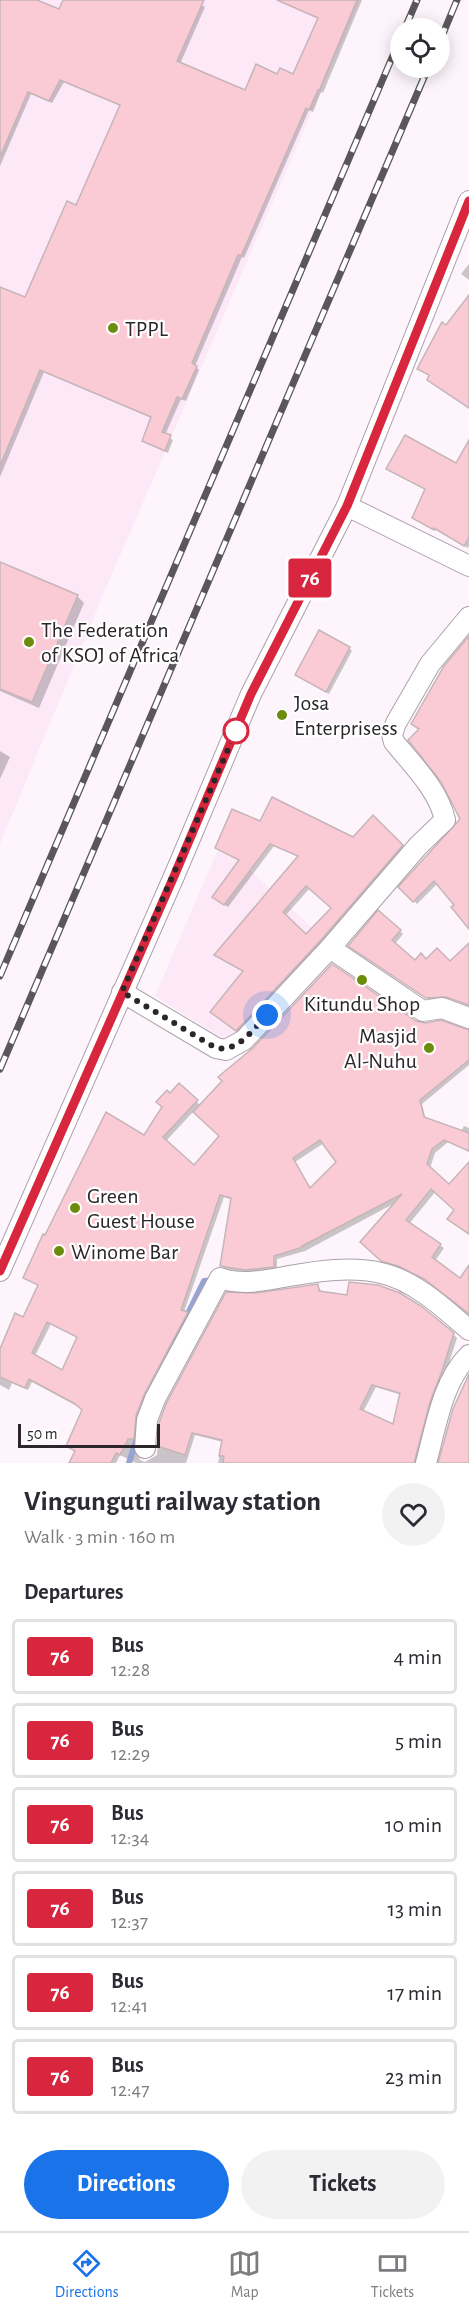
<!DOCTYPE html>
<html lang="en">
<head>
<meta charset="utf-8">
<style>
	:root { --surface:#fff; --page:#f2f2f3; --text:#2b2b33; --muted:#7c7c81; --line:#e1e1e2; --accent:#1a73e8 }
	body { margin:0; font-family:"Alegreya Sans",sans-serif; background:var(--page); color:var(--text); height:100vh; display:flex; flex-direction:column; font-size:22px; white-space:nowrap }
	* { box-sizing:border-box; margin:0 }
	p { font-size:20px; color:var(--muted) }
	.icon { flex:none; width:33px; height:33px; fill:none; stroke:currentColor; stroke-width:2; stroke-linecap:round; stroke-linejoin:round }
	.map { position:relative; height:1463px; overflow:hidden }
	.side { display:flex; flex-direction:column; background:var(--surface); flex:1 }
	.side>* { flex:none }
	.badge { padding:0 12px; border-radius:4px; font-size:21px; line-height:39px }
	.controls { position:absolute; left:390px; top:18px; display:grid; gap:12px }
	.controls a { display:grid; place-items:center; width:60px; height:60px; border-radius:50%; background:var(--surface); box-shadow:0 3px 15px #0003; font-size:30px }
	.scale { position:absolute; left:18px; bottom:15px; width:142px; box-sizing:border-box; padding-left:6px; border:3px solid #2b262a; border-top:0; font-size:16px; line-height:21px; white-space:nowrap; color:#2b262a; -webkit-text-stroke:4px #fff; paint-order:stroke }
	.you { position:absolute; width:30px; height:30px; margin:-15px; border:4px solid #fff; border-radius:50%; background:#1a73e8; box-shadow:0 0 0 9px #1a73e833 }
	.map>.badge { position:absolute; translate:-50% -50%; box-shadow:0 0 0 3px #fff }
	h2 { padding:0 24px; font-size:22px; line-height:54px }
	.round { display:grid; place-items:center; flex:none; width:63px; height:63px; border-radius:32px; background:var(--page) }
	.overview { display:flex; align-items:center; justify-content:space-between; height:102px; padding:0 24px }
	h1 { font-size:28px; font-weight:600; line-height:45px }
	.primary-button { display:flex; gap:12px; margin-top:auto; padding:12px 24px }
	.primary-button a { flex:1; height:69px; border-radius:36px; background:var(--accent); color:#fff; font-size:24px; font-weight:600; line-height:69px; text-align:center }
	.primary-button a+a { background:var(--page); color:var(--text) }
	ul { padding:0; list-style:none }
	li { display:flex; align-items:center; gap:18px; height:75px; margin:0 12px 9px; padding:0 12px; border:3px solid var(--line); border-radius:6px }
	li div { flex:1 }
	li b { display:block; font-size:22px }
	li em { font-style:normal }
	li .badge { min-width:66px; font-weight:700; text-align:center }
	.menu { display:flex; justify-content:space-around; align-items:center; height:84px; border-top:2px solid var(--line); background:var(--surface); font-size:16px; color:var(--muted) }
	.menu a { display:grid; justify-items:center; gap:3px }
	.menu .on { color:var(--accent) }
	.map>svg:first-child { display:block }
	.built { fill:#fce8f7 }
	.shadow { fill:#0003; fill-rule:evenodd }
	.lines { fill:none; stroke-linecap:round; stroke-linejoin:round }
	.stream { stroke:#97a3d2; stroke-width:6 }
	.building { fill:#fbcbd5; stroke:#c6b5b8; stroke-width:1.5; fill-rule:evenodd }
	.minor-casing { stroke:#ada0aa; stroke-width:22 }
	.minor { stroke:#fff; stroke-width:20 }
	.rail-casing { stroke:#5b565a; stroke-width:7 }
	.rail { stroke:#fff; stroke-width:4.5; stroke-dasharray:14; stroke-linecap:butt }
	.line-casing { stroke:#fff; stroke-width:14 }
	.line { stroke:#d7263d; stroke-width:9 }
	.walk { stroke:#2b262a; stroke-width:6; stroke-dasharray:0 10.8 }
	.poi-dot { fill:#6c8c0d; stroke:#fff; stroke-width:2 }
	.stop-dot { fill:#fff; stroke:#d7263d; stroke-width:3 }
	.labels { text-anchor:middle; stroke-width:4.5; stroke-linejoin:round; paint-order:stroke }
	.poi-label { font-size:22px; fill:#2b262a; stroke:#fff; text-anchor:start }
</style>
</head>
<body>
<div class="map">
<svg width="469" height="1463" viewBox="0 0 469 1463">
	<rect width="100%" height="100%" fill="#fdf5fb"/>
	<!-- built -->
	<g class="built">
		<path d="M0,0h360l-257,595 -103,249z"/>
		<path d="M221,843l103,96 -86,95 -13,6 -70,-44z"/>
	</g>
	<!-- shadow -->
	<g class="shadow">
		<path d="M0,0h33l26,11 5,-11h128l13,7 -25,57 65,28 49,-16 25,-57 -41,-19h84l-39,93 -2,-1 -8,20 -4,-2 -65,148 -2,-1 -47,109 4,4 -13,31 -5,-2 -16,36 8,5 -5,13 -25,-12 9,-23 -108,-46 -44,105v-189l26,11 51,-92 44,-101 -57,-24 -12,21 -21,-9 -31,72z"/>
		<path d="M469,264v16l-8,-6z"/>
		<path d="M469,443v103l-1,2 -54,-30 12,-28 -38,-22 69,-3z"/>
		<path d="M0,564l77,32 7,7 -45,105 -39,-17z"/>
		<path d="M469,638v289l-13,-22 -18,-22 -21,21 -17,-17 62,-67 -42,-91z"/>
		<path d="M349,648l3,3 -23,43 -32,-19z"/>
		<path d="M0,751l10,6 -10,22z"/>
		<path d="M373,817l32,32 -81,94 -84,90 -25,-18 29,-43 55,-115 -25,-11 -46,61 -11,-7 23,-39 -24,-13 45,-25 92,16zM310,888l22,20 -26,28 -21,-20z"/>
		<path d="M400,931l3,3 -8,10 20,18 35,1 19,-18v61l-19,-7 -19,2 -78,-52z"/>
		<path d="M416,1023l53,7v35l-47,39 4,16 35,11 3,-5 5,2v24l-21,-10 -13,11 -5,15 20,18 19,-22v69l-13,-23 -20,-19 -27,33 35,24 -9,13 25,19 9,-12v45l-28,-23 -26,-16 -29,-10 -24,-22 35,-40 -92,49 -28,8v11l-27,3 -25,-4 -3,-3 10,-66 -8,-3 -40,115 7,5 -52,103 -3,32 4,8 5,2 12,-7 3,-32 96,-128 62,-10 4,8 131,41 4,4 -40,125h-199l5,-21 -28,-7 -9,28h-50l-16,-8 -4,8h-45l5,-11 -9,-6 17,-36 -52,-28 -4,8 -16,-7 -3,7 -9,-5v-33l23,-33 16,-33 -14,-8 21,-41 99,-100 25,-42 9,-10 22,21zM194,1111l27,25 -27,31 -28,-26zM324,1143l14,19 -27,27 -16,-27zM51,1324l27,14 -15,34 -28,-16zM376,1387l25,8 -7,31 -31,-14z"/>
	</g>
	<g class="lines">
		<!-- stream -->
		<g class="stream">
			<path d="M169,1352l35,-71 10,-1"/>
			<path d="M129,1463l8,-25"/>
		</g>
	</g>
	<!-- building -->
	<g class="building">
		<path d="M0,0h37l22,9 4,-9h141l-27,61 68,29 11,-26 21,10 3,-6 13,6 25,-56 -41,-18h80l-38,91 -1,-1 -9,20 -3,-2 -65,148 -3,-1 -46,108 5,3 -15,33 -5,-2 -15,35 9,3 -6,16 -23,-10 9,-24 -111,-47 -40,96v-179l25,10 42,-96 9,4 44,-100 -60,-25 -11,21 -21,-9 -28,65z"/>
		<path d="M469,295v113l-42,-28 2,-5 -12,-6 25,-47 4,3z"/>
		<path d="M405,435l51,28 13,-23v97l-5,9 -30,-18v2l-22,-12 13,-29 -39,-20z"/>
		<path d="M0,562l78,33 -46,107 -32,-13z"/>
		<path d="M319,630l31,17 -24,45 -31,-17z"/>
		<path d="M469,636v293l-18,-22 3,-2 -20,-24 -21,21 -15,-15 62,-68 -19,-37 -33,-42 11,-11 -8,-5 33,-58z"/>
		<path d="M272,797l81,40 20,-22 30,30 -82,95 -85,91 -26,-19 33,-41 -29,-16 84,-99 -28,-12 -46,61 -12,-8 27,-37 -24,-12 17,-39 28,12zM306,886l25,22 -25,26 -23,-22z"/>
		<path d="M378,910l23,20 -9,10 23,20 6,-7 5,6 11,-11 13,13 19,-18v62l-23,-8 -20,1 -78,-52z"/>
		<path d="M332,964l84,57 9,2 16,-3 28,10v30l-49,40 4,17 45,16v18l-25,-11 -12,9 -5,15 22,20 20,-22v72l-22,-15 7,-9 -23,-21 -25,31 35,24 -9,13 28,21 9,-13v49l-45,-35 -26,-13 -17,-5 -21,-19 42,-48 -100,52 1,1 -29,9v11l-29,3 -25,-4 11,-68 -11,-3 -39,115 7,2 -44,83 -8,21 -2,23h-6l-8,16 -4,-2 -5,10h-42l6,-12 -9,-5 16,-36 -8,-7 -45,-24 -4,9 -25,-11v-28l15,-36 8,4 15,-32 -15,-7 20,-44 2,1 61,-123 38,23 18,-28 -6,-5 11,-12 3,3 9,-10 19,17 -35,37 31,28 25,-29 -26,-24 29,-31 -4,-4 35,-29zM320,1140l16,22 -26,26 -17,-30zM47,1322l30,15 -15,33 -30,-17z"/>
		<path d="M349,1282l29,3 22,8 21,13 33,27 -12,38 -12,31 -16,61h-191l1,-7h-5l3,-16 -30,-7 -7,22 -28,-9 2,-23 7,-19 60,-112 30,1 62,-9 1,7 28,4zM372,1385l28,8 -7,31 -33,-15z"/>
		<path d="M469,1374v89h-31l15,-54z"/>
	</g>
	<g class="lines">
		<!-- minor casing -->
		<g class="minor-casing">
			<g id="minor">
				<path d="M347,506l122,60"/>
				<path d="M330,948l88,-102 27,-26c-6,-29 -32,-55 -51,-78l-2,-8 4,-11 34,-59 39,-47"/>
				<path d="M122,992l94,56 10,2 18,-10 86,-92 93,63 19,-3 27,10"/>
				<path d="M0,1271l175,-397 76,-180 96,-188 122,-305"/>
				<path d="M145,1448l2,-28 8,-21 65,-121c21,8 48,2 69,-2 29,-5 63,-10 92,-3 33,7 64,36 88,57"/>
				<path d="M426,1463c10,-36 16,-81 43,-108"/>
			</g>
		</g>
		<!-- minor -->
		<use href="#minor" class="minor"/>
		<!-- rail casing -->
		<g class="rail-casing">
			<g id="rail">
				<path d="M405,28l12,-28"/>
				<path d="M440,41l17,-41"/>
				<path d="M0,976l400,-937"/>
				<path d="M0,1069l428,-1001"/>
			</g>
		</g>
		<!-- rail -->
		<use href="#rail" class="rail"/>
	</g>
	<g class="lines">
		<!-- line casing -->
		<g class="line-casing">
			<path id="line" d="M0,1271l175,-397 76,-180 96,-188 122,-305"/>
		</g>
		<!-- line -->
		<use href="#line" class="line"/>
		<!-- walk -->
		<path class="walk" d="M236,731l-114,261 94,56c23,4 36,-18 51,-33"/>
	</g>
	<!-- markers -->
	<g class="poi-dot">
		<circle cx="113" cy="328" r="6"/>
		<circle cx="29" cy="642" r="6"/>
		<circle cx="282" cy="715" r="6"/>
		<circle cx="362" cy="980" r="6"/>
		<circle cx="429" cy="1048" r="6"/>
		<circle cx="75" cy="1208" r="6"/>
		<circle cx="59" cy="1251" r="6"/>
	</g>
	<circle class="stop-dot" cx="236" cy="731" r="12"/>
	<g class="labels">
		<!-- poi labels -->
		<g class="poi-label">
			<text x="125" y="336">TPPL</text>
			<text x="41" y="637">The Federation<tspan x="41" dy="25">of KSOJ of Africa</tspan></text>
			<text x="294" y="710">Josa<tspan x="294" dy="25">Enterprisess</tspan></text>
			<text x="362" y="1011" text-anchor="middle">Kitundu Shop</text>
			<text x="417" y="1043" text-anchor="end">Masjid<tspan x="417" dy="25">Al-Nuhu</tspan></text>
			<text x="87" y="1203">Green<tspan x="87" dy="25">Guest House</tspan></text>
			<text x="71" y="1259">Winome Bar</text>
		</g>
	</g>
</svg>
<div class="controls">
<a><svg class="icon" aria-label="locate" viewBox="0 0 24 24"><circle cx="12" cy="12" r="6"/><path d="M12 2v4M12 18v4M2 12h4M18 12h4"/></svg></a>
</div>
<div class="scale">50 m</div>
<div class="you" style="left:267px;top:1015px"></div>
<b class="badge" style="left:310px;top:578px;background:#d7263d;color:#fff">76</b>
</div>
<section class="side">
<div class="overview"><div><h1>Vingunguti railway station</h1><p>Walk · 3 min · 160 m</p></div><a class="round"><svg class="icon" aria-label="heart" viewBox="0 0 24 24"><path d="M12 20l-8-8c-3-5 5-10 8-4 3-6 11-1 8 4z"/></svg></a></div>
<h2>Departures</h2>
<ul>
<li><span class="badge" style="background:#d7263d;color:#fff">76</span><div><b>Bus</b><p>12:28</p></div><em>4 min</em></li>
<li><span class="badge" style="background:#d7263d;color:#fff">76</span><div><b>Bus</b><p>12:29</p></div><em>5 min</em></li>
<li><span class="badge" style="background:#d7263d;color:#fff">76</span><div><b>Bus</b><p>12:34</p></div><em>10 min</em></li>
<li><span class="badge" style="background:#d7263d;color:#fff">76</span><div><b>Bus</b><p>12:37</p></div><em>13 min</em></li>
<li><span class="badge" style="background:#d7263d;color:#fff">76</span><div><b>Bus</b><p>12:41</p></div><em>17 min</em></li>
<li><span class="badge" style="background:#d7263d;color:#fff">76</span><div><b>Bus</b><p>12:47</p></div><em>23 min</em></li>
</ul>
<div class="primary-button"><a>Directions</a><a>Tickets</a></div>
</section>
<nav class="menu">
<a class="on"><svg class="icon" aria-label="directions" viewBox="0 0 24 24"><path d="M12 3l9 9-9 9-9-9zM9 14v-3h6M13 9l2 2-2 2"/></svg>Directions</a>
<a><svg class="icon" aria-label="map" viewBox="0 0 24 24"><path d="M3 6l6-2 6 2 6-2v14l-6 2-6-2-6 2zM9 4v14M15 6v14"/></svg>Map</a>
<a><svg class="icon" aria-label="tickets" viewBox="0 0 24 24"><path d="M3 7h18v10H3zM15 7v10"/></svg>Tickets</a>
</nav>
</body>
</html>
